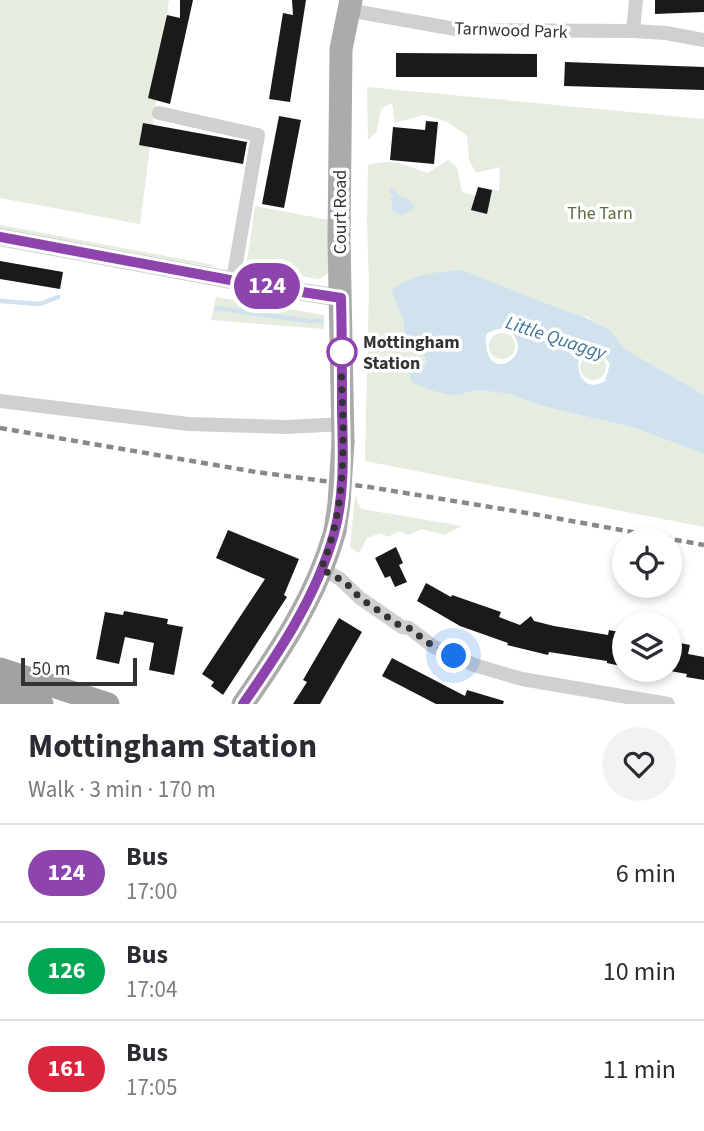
<!DOCTYPE html>
<html lang="en">
<head>
<meta charset="utf-8">
<style>
	:root { --surface:#fff; --page:#f2f2f3; --text:#2b2b33; --muted:#7c7c81; --line:#e1e1e2 }
	body { margin:0; font-family:"Source Sans 3",sans-serif; background:var(--page); color:var(--text); height:100vh; display:flex; flex-direction:column; font-size:26px; white-space:nowrap }
	* { box-sizing:border-box; margin:0 }
	p { font-size:23px; color:var(--muted) }
	.icon { flex:none; width:38px; height:38px; fill:none; stroke:currentColor; stroke-width:2; stroke-linecap:round; stroke-linejoin:round }
	.map { position:relative; height:704px; overflow:hidden }
	.details { display:flex; flex-direction:column; background:var(--surface); flex:1 }
	.details>* { flex:none }
	.badge { padding:0 14px; border-radius:23px; font-size:24px; line-height:46px }
	.fabs { position:absolute; left:612px; top:528px; display:grid; gap:14px }
	.fabs a { display:grid; place-items:center; width:70px; height:70px; border-radius:50%; background:var(--surface); box-shadow:0 4px 10px #0003; font-size:35px }
	.scale { position:absolute; left:21px; bottom:18px; width:116px; box-sizing:border-box; padding-left:7px; border:4px solid #333; border-top:0; font-size:19px; line-height:24px; white-space:nowrap; color:#333; -webkit-text-stroke:5px #fff; paint-order:stroke }
	.you { position:absolute; width:35px; height:35px; margin:-18px; border:5px solid #fff; border-radius:50%; background:#1a73e8; box-shadow:0 0 0 10px #1a73e833 }
	.map>.badge { position:absolute; translate:-50% -50%; box-shadow:0 0 0 4px #fff }
	.round { display:grid; place-items:center; flex:none; width:74px; height:74px; border-radius:37px; background:var(--page) }
	.overview { display:flex; align-items:center; justify-content:space-between; height:119px; padding:0 28px }
	h1 { font-size:33px; font-weight:700; line-height:52px }
	ul { padding:0; list-style:none }
	li { display:flex; align-items:center; gap:21px; height:98px; padding:0 28px; border-top:2px solid var(--line) }
	li div { flex:1 }
	li b { display:block; font-size:26px }
	li em { font-style:normal }
	li .badge { min-width:77px; font-weight:700; text-align:center }
	.map>svg:first-child { display:block }
	.green { fill:#e6ecdf }
	.water { fill:#cfe2ee; fill-rule:evenodd }
	.lines { fill:none; stroke-linecap:round; stroke-linejoin:round }
	.stream { stroke:#cfe2ee; stroke-width:4.5 }
	.building { fill:#1a1a1a }
	.minor { stroke:#d0d0d0; stroke-width:14 }
	.tertiary { stroke:#d0d0d0; stroke-width:18 }
	.primary { stroke:#ababab; stroke-width:23 }
	.trunk { stroke:#a2a2a2; stroke-width:23 }
	.rail { stroke:#888; stroke-width:4.5; stroke-dasharray:7 5; stroke-linecap:butt }
	.primary-bridge { stroke:#ababab; stroke-width:23 }
	.line-casing { stroke:#fff; stroke-width:16 }
	.line { stroke:#8e44ad; stroke-width:10 }
	.walk { stroke:#333; stroke-width:7; stroke-dasharray:0 12.6 }
	.stop-dot { fill:#fff; stroke:#8e44ad; stroke-width:3.5 }
	.labels { text-anchor:middle; stroke-width:7; stroke-linejoin:round; paint-order:stroke }
	.street-label { font-size:18px; fill:#333; stroke:#fff }
	.park-label { font-size:18px; fill:#56703f; stroke:#fff }
	.stop-label { font-size:18px; font-weight:bold; fill:#333; stroke:#fff; text-anchor:start }
	.water-label { font-size:19px; font-style:italic; fill:#3f7597; stroke:#fff }
</style>
</head>
<body>
<div class="map">
<svg width="704" height="704" viewBox="0 0 704 704">
	<rect width="100%" height="100%" fill="#fff"/>
	<!-- green -->
	<g class="green">
		<path d="M0,0h169l-29,224 -140,-26z"/>
		<path d="M367,87l337,32v276l-79,-46 -17,-21 -9,-1 -12,-11 -193,-22 9,25 3,22 17,11 5,12 26,32 25,-6 30,4 33,12 93,22 69,26v73l-339,-66 4,-175 -2,-64 1,-57c26,-7 35,-1 59,8l21,-13 9,7 5,25 14,4 2,-9 21,4 1,-24 -24,6 -7,-13 -2,-24 -19,-14 -24,-7 -29,8 -3,-20 -11,6 -4,22 -9,9z"/>
		<path d="M255,206l74,14 -1,53 -9,6 -67,-11 -5,-7z"/>
		<path d="M0,225l214,40 -2,2 -212,-39z"/>
		<path d="M216,297l108,18v14l-113,-9z"/>
		<circle cx="502" cy="346" r="13"/>
		<circle cx="593" cy="367" r="13"/>
		<path d="M355,496l6,13 101,17 -18,9 -22,-6 -13,6 -10,-4 -10,6 -9,-4 -13,5 -8,15 -9,-6z"/>
	</g>
	<!-- water -->
	<g class="water">
		<path d="M396,195l11,3 8,9 -4,4 -11,4 -7,-4 -2,-13z"/>
		<path d="M462,270l111,44c15,0 21,12 35,14l17,21 79,46v59l-69,-26 -93,-22 -33,-12 -30,-4 -25,6 -24,-6 -18,-8 -4,-11 19,-7 -4,-12 -17,-11 -3,-22 -12,-29c22,-16 44,-18 71,-20zM505,328c39,24 -23,64 -19,6l8,-4zM594,351l9,4 7,9 -5,17c-19,12 -31,-7 -25,-25z"/>
	</g>
	<g class="lines">
		<!-- stream -->
		<g class="stream">
			<path d="M391,191l5,4"/>
			<path d="M0,301l40,3 18,-7"/>
			<path d="M217,308l92,13h13"/>
		</g>
	</g>
	<!-- building -->
	<g class="building">
		<path d="M180,0h13l-23,104 -22,-6 19,-83 13,3z"/>
		<path d="M292,0h14l-16,102 -21,-3 14,-86 10,2z"/>
		<path d="M655,0h49v12l-49,2z"/>
		<path d="M396,53l141,1v23h-141z"/>
		<path d="M565,62l139,5v23l-140,-4z"/>
		<path d="M279,116l22,4 -17,88 -22,-4z"/>
		<path d="M426,121l12,1 -4,42 -44,-4 3,-33 32,3z"/>
		<path d="M143,123l104,19 -4,22 -104,-19z"/>
		<path d="M478,187l14,3 -5,24 -16,-4z"/>
		<path d="M0,261l63,11 -3,17 -60,-10z"/>
		<path d="M228,530l71,29 -15,36 3,2 -64,98 -12,-9 3,-4 -12,-8 63,-95 -49,-21z"/>
		<path d="M396,547l7,16 -4,2 8,17 -12,5 -5,-11 -5,2 -10,-20z"/>
		<path d="M426,583l25,14 1,-2 49,17 -2,5 21,8 11,-9 3,5 20,5 54,9 1,-5 15,3 1,34 -18,-4v-2l-58,-9 -1,3 -41,-10 1,-2 -48,-17 -43,-25z"/>
		<path d="M124,611l44,8 -1,5 16,3 -9,48 -25,-5 5,-27 -29,-6 -6,27 -23,-5 9,-47 18,3z"/>
		<path d="M339,618l23,14 -42,72h-27l14,-22 -4,-2z"/>
		<path d="M670,641l20,4 -2,9 16,3v23l-18,-3 1,-3 -17,-3z"/>
		<path d="M392,658l73,38 2,-6 37,11 -1,3h-67l-54,-28z"/>
	</g>
	<g class="lines">
		<!-- minor -->
		<g class="minor">
			<path d="M348,10l113,20 172,1 3,-31"/>
			<path d="M633,31l33,2 38,7"/>
			<path d="M159,113l99,22 -25,145"/>
			<path d="M0,401l188,23 99,3 56,-3"/>
			<path d="M321,569l18,9 21,20 42,29 7,1 25,19 40,18 48,14 146,25"/>
		</g>
		<!-- tertiary -->
		<path class="tertiary" d="M0,237l257,48 84,13"/>
		<!-- primary -->
		<g class="primary">
			<path d="M343,442l-4,-203 2,-190 10,-49"/>
			<path d="M243,704c38,-54 74,-109 92,-173"/>
		</g>
		<!-- trunk -->
		<g class="trunk">
			<path d="M0,669l108,35"/>
			<path d="M0,692l42,12"/>
		</g>
		<!-- rail -->
		<path class="rail" d="M0,428l256,44 113,15 164,27 171,31"/>
		<!-- primary-bridge -->
		<path class="primary-bridge" d="M335,531l4,-27 4,-62"/>
	</g>
	<g class="lines">
		<!-- line casing -->
		<g class="line-casing">
			<path id="line" d="M0,237l257,48 84,13c1,38 1,75 1,113 1,40 3,84 -8,123 -18,63 -54,117 -91,170"/>
		</g>
		<!-- line -->
		<use href="#line" class="line"/>
		<!-- walk -->
		<path class="walk" d="M342,352c-2,27 2,61 1,90 0,44 -5,87 -22,127l24,13 15,16 42,29 7,1 25,19 20,9"/>
	</g>
	<!-- markers -->
	<circle class="stop-dot" cx="342" cy="352" r="14"/>
	<g class="labels">
		<!-- street labels -->
		<g class="street-label">
			<text transform="translate(511 30) rotate(2)" y="6">Tarnwood Park</text>
			<text transform="translate(340 212) rotate(-90)" y="6">Court Road</text>
		</g>
		<!-- park labels -->
		<g class="park-label">
			<text x="600" y="219">The Tarn</text>
		</g>
		<!-- stop labels -->
		<g class="stop-label">
			<text x="363" y="348">Mottingham<tspan x="363" dy="21">Station</tspan></text>
		</g>
		<!-- water labels -->
		<g class="water-label">
			<text transform="translate(556 337) rotate(18)" y="7">Little Quaggy</text>
		</g>
	</g>
</svg>
<div class="fabs">
<a><svg class="icon" aria-label="locate" viewBox="0 0 24 24"><circle cx="12" cy="12" r="6"/><path d="M12 2v4M12 18v4M2 12h4M18 12h4"/></svg></a>
<a><svg class="icon" aria-label="layers" viewBox="0 0 24 24"><path d="M12 4l9 5-9 5-9-5zM3 14l9 5 9-5"/></svg></a>
</div>
<div class="scale">50 m</div>
<div class="you" style="left:454px;top:656px"></div>
<b class="badge" style="left:267px;top:286px;background:#8e44ad;color:#fff">124</b>
</div>
<section class="details">
<div class="overview"><div><h1>Mottingham Station</h1><p>Walk · 3 min · 170 m</p></div><a class="round"><svg class="icon" aria-label="heart" viewBox="0 0 24 24"><path d="M12 20l-8-8c-3-5 5-10 8-4 3-6 11-1 8 4z"/></svg></a></div>
<ul>
<li><span class="badge" style="background:#8e44ad;color:#fff">124</span><div><b>Bus</b><p>17:00</p></div><em>6 min</em></li>
<li><span class="badge" style="background:#00a651;color:#fff">126</span><div><b>Bus</b><p>17:04</p></div><em>10 min</em></li>
<li><span class="badge" style="background:#d7263d;color:#fff">161</span><div><b>Bus</b><p>17:05</p></div><em>11 min</em></li>
</ul>
</section>
</body>
</html>
